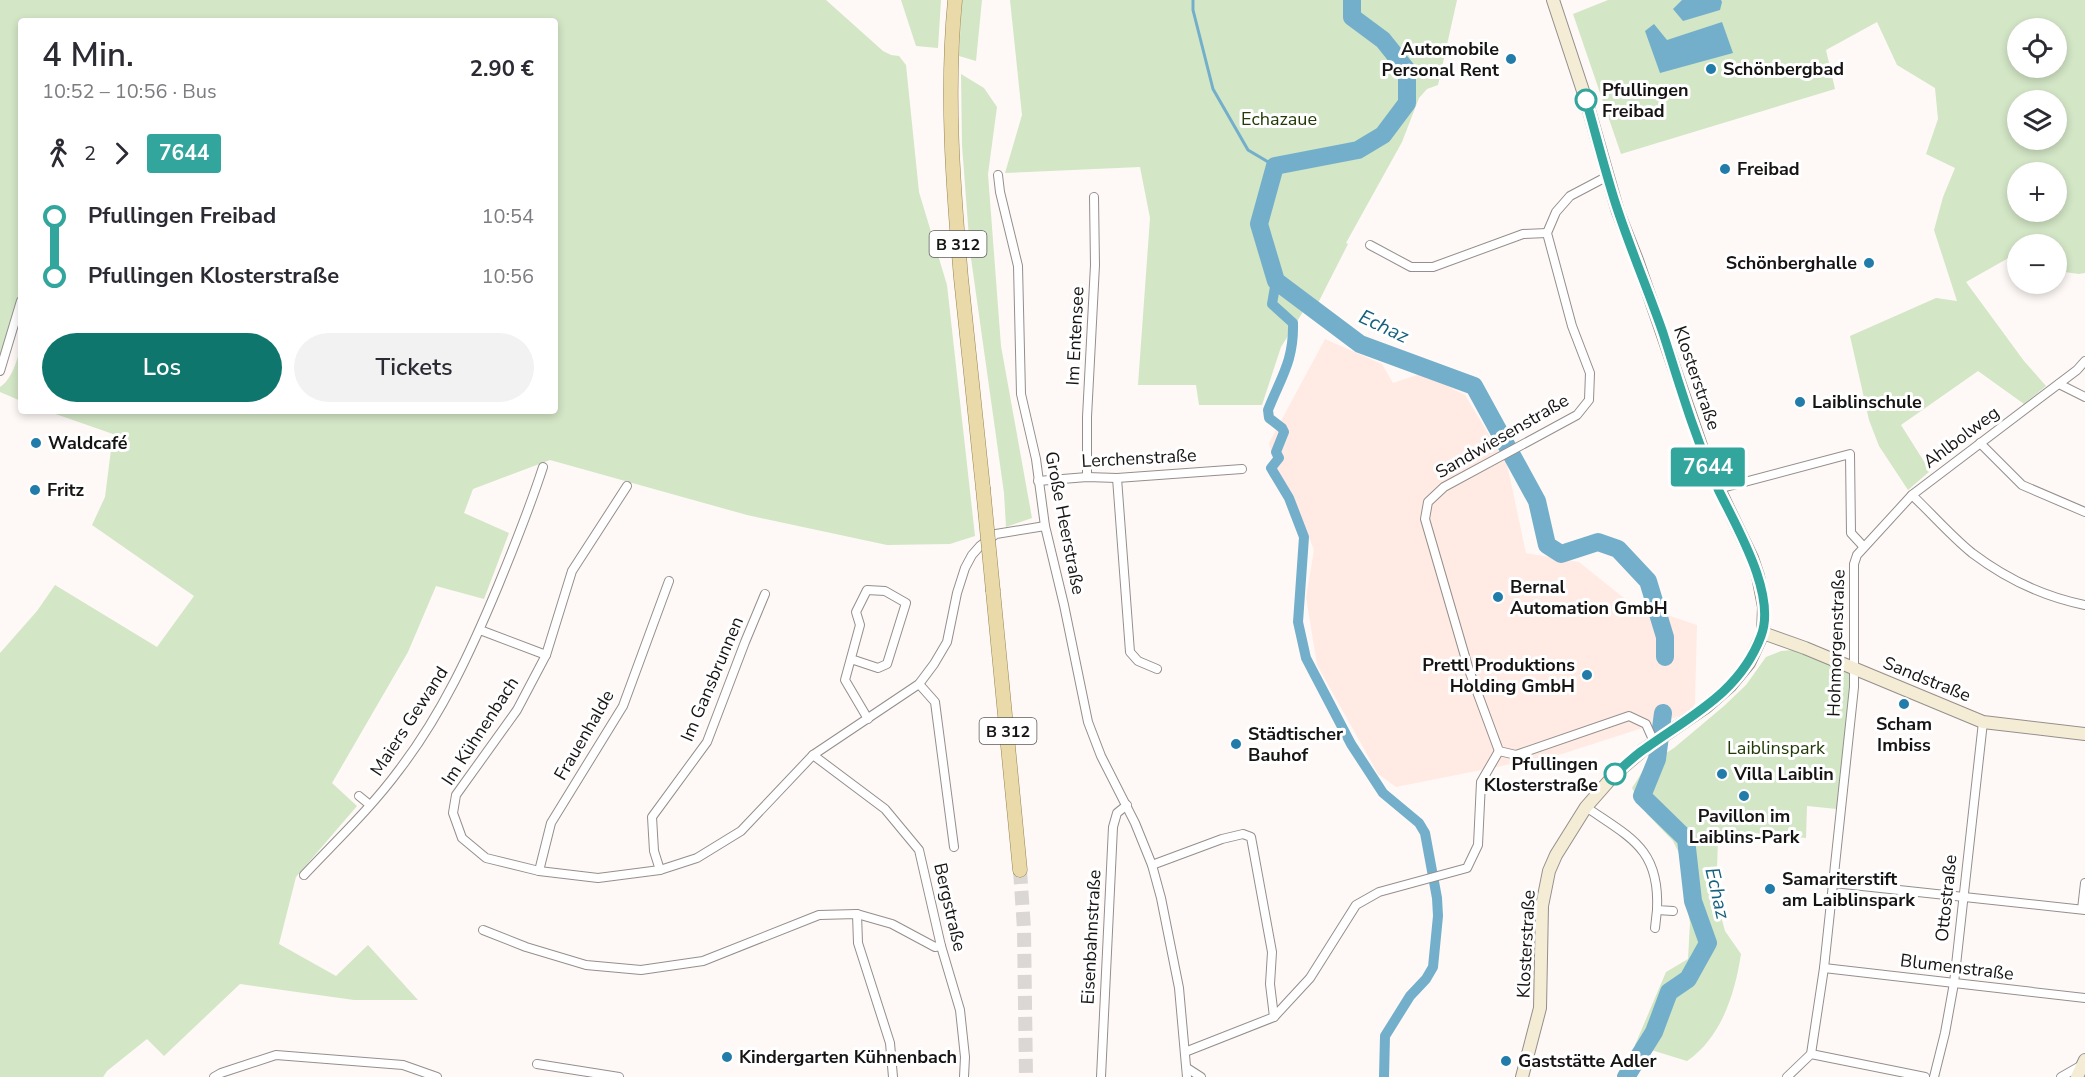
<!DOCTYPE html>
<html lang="de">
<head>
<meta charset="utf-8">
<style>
	:root { --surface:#fff; --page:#f2f2f3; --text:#2b2b33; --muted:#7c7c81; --accent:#0f766e }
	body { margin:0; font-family:"Nunito Sans",sans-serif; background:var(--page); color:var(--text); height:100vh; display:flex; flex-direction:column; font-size:22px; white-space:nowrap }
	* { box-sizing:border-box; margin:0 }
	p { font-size:20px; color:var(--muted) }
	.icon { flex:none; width:33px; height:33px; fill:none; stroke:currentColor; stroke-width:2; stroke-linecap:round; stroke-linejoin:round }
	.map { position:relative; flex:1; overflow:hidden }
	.details { position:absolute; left:18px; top:18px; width:540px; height:396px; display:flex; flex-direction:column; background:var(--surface); border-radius:6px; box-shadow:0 3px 9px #0003 }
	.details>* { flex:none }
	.badge { padding:0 12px; border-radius:4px; font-size:21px; line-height:39px }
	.tools { position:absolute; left:2007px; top:18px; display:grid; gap:12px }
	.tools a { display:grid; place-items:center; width:60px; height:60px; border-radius:50%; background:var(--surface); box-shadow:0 3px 9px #0003; font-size:30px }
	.map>.badge { position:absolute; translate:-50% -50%; box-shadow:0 0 0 3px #fff }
	.legs { display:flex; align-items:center; gap:9px; height:66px; padding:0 24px; font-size:20px }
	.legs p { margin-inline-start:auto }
	.headline { display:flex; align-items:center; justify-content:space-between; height:102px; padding:0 24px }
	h1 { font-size:33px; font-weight:600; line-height:45px }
	.cta { display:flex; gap:12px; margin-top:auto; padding:12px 24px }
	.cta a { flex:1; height:69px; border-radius:36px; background:var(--accent); color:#fff; font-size:24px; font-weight:600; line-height:69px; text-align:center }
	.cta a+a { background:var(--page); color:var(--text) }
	ul { padding:0 24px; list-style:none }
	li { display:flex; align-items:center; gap:21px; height:60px; font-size:22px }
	li i { display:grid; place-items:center; width:9px; height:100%; margin:0 8px; background:currentColor }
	li i::after { content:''; width:15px; height:15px; margin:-8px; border:4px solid; border-radius:50%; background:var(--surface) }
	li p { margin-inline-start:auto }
	li:first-child i { background:linear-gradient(#0000 50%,currentColor 0) }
	li:last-child i { background:linear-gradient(currentColor 50%,#0000 0) }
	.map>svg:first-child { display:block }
	.industrial { fill:#ffebe3 }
	.green { fill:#d3e6c6; fill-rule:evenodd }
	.water { fill:#73afcb }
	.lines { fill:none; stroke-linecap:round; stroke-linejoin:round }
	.stream { stroke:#73afcb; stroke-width:3 }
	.canal { stroke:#73afcb; stroke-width:10 }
	.river { stroke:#73afcb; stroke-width:18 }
	.primary-tunnel { stroke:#dbd7d4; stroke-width:14; stroke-dasharray:14 7; stroke-linecap:butt }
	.minor-casing { stroke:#948f8d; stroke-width:10 }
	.secondary-casing { stroke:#948f8d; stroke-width:14 }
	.primary-casing { stroke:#978551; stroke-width:15 }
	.minor { stroke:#fff; stroke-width:8 }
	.secondary { stroke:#f4ecd5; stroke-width:12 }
	.primary { stroke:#eadaaa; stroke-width:14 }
	.primary-bridge-casing { stroke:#978551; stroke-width:15; stroke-linecap:butt }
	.primary-bridge { stroke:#eadaaa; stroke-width:14 }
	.line-1-casing { stroke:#fff; stroke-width:14 }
	.line-1 { stroke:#32a69d; stroke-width:9 }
	.poi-dot { fill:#227caa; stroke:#fff; stroke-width:2 }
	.stop-1-dot { fill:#fff; stroke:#32a69d; stroke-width:3 }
	.labels { text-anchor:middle; stroke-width:6; stroke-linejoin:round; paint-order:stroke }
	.shield { fill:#fff; stroke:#5d5b5a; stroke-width:1.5 }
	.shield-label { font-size:16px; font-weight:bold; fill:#171514 }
	.poi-label { font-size:18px; font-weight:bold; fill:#171514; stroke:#fff; text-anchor:start }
	.stop-label { font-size:18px; font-weight:bold; fill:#171514; stroke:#fff; text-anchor:start }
	.park-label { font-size:18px; fill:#223b06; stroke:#fff }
	.street-label { font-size:18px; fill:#171514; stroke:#fff }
	.water-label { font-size:20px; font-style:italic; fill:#15607c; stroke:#fff }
</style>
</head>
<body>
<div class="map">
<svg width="2085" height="1077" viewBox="0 0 2085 1077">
	<rect width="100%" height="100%" fill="#fef9f6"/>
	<!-- industrial -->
	<path class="industrial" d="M1325,339l57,25 11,19 30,-10 42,22 42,69 19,89 53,9 50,40 68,23 -2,79 -6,9 -127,41 -166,33 -18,-13 -61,-109 -11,-68 8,-47 -16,-40 -24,-46 -5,-21z"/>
	<!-- green -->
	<g class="green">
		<path d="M0,0h826l57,51 8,4 8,1 7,9 13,127 28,93 28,251 -25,8 -63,1 -140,-30 -197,-55 -77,29 -9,24 45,20 -25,66 -48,-13 -28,66 -76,131 25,23 -61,71 -17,67 57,32 32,-31 50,55h-64l-114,-16 -76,72 -17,-17 -40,32 -4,6h-103v-424l37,-42 18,-26 102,62 37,-51 -102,-71 13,-28 8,-63 -66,-23h508v-390h-534v280l-21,70z"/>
		<path d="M901,0h40l-3,48 -22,-2z"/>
		<path d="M962,0h20l-6,61 -17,-5z"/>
		<path d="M1010,0h447l-19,85 -11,4 -8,9 -17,44 -56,101 2,1 -32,63 -5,-8 -30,48 -19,58h-63l-3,-20h-58l12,-167 -10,-51 -135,6 17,-58z"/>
		<path d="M1608,0h477v273l-6,1 -22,-3 -1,-27h-38l-1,14 -5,-2 -46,26 58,79 22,25 -22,18 -46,-33 -77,54 29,46 -22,19 -29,-44 -10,-26 -19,-84 86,-38 21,3 -23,-71 9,-33 12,-29 -29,-14 12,-35 -3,-31 -38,-23 -20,-43 -51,28 9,39 -214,65 -48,-140zM2018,28h38v40h-38zM2018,100h38v40h-38zM2018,172h38v40h-38z"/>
		<path d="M961,74l23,14 13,19 -9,67 13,172 31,172 -26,9 -2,-34 -34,-242 -8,-106z"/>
		<path d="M21,345v56l-21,-9v-5c12,-7 18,-29 21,-42z"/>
		<path d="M1793,650l59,23 -15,136 -30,-3 -1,32 -72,-7 -16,8 -2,59 9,33 16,23c-6,40 -20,84 -54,107l-52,-16 31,-73 22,-13 2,-36 -4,-23 2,-21 -6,-20 -9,-18 -26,-27 -15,-26 14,-22 28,-18 50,-42 22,-21 20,-28 15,-6z"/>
	</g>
	<!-- water -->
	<g class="water">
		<path d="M1682,0h39l1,2 -2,8 -37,11 -10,-12z"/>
		<path d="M1722,22l11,31 -73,20 -15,-42 9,-7 13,16z"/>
	</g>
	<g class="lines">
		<!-- stream -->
		<path class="stream" d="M1193,0v10l20,79 35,61 27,16"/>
		<!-- canal -->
		<path class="canal" d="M1276,281l-4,23 21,19c1,38 -12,54 -25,87l1,8 13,10 2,4 -8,20 3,6 -8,10 18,30 15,39 -6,85 8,36 45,86 32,49 36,30 6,10 12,65 1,18 -5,51 -7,12 -16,17 -25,40 -1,41"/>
		<!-- river -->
		<g class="river">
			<path d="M1352,0v17l31,23 24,30v33l-24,32 -25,15 -83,16 -16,58 17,57 84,63 114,42 63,115 10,44 14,9 37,-12 20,7 30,32 17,56v20"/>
			<path d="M1626,1077l28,-45 15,-40 19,-13 20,-36 -15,-42 -7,-62 -44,-43 15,-37 6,-46"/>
		</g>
		<!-- primary-tunnel -->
		<path class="primary-tunnel" d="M1020,870l4,59 2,148"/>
		<!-- minor casing -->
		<g class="minor-casing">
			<g id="minor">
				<path d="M998,175l2,17 18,74 3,128 15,65 9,67 19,79 24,117 13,34 34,67 17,42 9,33 18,90 8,89"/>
				<path d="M1608,176l-38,20 -14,16 -9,21 25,93 18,47 -1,27 -12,15 -133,72 -16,15 -3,17 44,151 30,81 17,4 113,-39 17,8 8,18"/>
				<path d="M1370,245l41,22h22l90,-33 24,-1"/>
				<path d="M0,371l21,-70"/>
				<path d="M2059,384l26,13"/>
				<path d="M1980,443l42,42 63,27"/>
				<path d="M1087,477v-60l8,-152 -1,-68"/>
				<path d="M1117,478l13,174 8,9 19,8"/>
				<path d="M1038,481l49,-4 30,1 125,-9"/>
				<path d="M627,486l-55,85 -26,84 -29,55 -61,85 -3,18 9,25 24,20 53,13 59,7 62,-8 37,-12 44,-27 72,-76 106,-71 15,-20 13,-22 10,-49 8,-25 7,-13 8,-9 16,-12 49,-8"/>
				<path d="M1718,489l132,-35 1,79 12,13"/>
				<path d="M1912,495c20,19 39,41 60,58 33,25 73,44 113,52"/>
				<path d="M480,630l66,25"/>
				<path d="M851,659l27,9 9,-4 19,-61 -21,-12 -18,-1 -11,22 4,13 -15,55 23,39"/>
				<path d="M919,684l16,18 19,145"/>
				<path d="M813,755l72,54 34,41 22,96 19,64 5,47 -1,20"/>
				<path d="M359,796l11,9"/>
				<path d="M1586,807c45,31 74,42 71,103l16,1"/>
				<path d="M1152,865l70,-26 21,-5 8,3 21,115 -2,32 4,33"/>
				<path d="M660,870l-6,-19 -2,-34 55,-75 38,-100 20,-48"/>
				<path d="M539,871l12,-48 72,-117 46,-125"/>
				<path d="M304,875c32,-34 67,-67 95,-105 43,-56 72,-119 99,-184 16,-39 32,-79 45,-119"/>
				<path d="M1834,883l251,27"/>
				<path d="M2082,909l3,-26"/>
				<path d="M857,914l1,29 32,100 3,34"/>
				<path d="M1655,928l2,-18"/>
				<path d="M483,930l43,17 60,18 55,5 62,-9 116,-46 38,-1 35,10 43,23 6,-1"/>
				<path d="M1824,968l261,30"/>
				<path d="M1185,1052l89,-35 36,-39 46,-73 23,-13 88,-24 11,-23 3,-63 18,-31"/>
				<path d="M1811,1054l13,-86 30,-281v-123l3,-9 55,-60 165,-125 8,-9"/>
				<path d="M537,1064l82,13"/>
				<path d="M1187,1068l14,9"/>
				<path d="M214,1077l7,-4 55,-18 127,10 34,12"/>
				<path d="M1101,1077l12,-250 4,-14 10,-8"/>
				<path d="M1787,1077l24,-23 114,23"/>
				<path d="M1934,1077l11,-44 9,-50 29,-261"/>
				<path d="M2061,1077l21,-12"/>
			</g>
		</g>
		<!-- secondary casing -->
		<g class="secondary-casing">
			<g id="secondary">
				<path d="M1763,633l42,15 178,74 102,12"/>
				<path d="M1522,1077l18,-69 2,-102 7,-35 7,-16 30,-48 29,-33 28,-24 63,-43 24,-21 19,-23 14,-30 1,-26 -6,-31 -6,-18 -44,-92 -71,-206 -19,-48 -32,-112 -33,-100"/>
				<path d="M2077,1077l8,-17"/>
			</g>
		</g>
		<!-- primary casing -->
		<g class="primary-casing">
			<g id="primary">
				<path d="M955,0c-9,93 -2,185 6,278 7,70 14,140 22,210"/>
				<path d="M993,591l27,279"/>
			</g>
		</g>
		<!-- minor -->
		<use href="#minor" class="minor"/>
		<!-- secondary -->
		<use href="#secondary" class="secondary"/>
		<!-- primary -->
		<use href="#primary" class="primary"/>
		<!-- primary-bridge casing -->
		<g class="primary-bridge-casing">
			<path id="primary-bridge" d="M983,488l10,103"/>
		</g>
		<!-- primary-bridge -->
		<use href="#primary-bridge" class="primary-bridge"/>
	</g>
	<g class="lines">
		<!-- line-1 casing -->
		<g class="line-1-casing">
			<path id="line-1" d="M1586,100c10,35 19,71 30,105 14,43 32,85 47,128 17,53 33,108 56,158 18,37 58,104 42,145 -21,56 -69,79 -115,112 -11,7 -21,17 -31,26"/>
		</g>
		<!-- line-1 -->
		<use href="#line-1" class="line-1"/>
	</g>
	<!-- markers -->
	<g class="poi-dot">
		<circle cx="1511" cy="59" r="6"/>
		<circle cx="1711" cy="69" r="6"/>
		<circle cx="1725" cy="169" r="6"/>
		<circle cx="1869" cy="263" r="6"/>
		<circle cx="1800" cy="402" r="6"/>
		<circle cx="36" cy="443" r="6"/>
		<circle cx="35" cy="490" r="6"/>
		<circle cx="1498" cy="597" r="6"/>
		<circle cx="1587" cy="675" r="6"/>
		<circle cx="1904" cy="704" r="6"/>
		<circle cx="1236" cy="744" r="6"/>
		<circle cx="1722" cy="774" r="6"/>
		<circle cx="1744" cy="796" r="6"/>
		<circle cx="1770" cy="889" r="6"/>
		<circle cx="727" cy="1057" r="6"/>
		<circle cx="1506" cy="1061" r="6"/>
	</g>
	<g class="stop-1-dot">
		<circle cx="1586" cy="100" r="10"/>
		<circle cx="1615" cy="774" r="10"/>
	</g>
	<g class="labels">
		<!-- shield labels -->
		<g class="shield">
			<rect x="929.5" y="231" width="57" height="26" rx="4.5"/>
			<rect x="979.5" y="718" width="57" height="26" rx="4.5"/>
		</g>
		<g class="shield-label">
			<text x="958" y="250">B 312</text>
			<text x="1008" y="737">B 312</text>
		</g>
		<!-- poi labels -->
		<g class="poi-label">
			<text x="1499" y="55" text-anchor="end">Automobile<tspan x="1499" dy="21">Personal Rent</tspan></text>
			<text x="1723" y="75">Schönbergbad</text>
			<text x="1737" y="175">Freibad</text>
			<text x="1857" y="269" text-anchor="end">Schönberghalle</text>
			<text x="1812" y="408">Laiblinschule</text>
			<text x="48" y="449">Waldcafé</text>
			<text x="47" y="496">Fritz</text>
			<text x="1510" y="593">Bernal<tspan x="1510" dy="21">Automation GmbH</tspan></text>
			<text x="1575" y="671" text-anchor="end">Prettl Produktions<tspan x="1575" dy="21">Holding GmbH</tspan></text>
			<text x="1904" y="730" text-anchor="middle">Scham<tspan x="1904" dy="21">Imbiss</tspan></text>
			<text x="1248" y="740">Städtischer<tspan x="1248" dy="21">Bauhof</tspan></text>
			<text x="1734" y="780">Villa Laiblin</text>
			<text x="1744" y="822" text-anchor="middle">Pavillon im<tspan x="1744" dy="21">Laiblins-Park</tspan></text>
			<text x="1782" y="885">Samariterstift<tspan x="1782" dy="21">am Laiblinspark</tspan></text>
			<text x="739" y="1063">Kindergarten Kühnenbach</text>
			<text x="1518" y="1067">Gaststätte Adler</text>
		</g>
		<!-- stop labels -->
		<g class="stop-label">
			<text x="1602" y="96">Pfullingen<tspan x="1602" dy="21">Freibad</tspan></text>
			<text x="1598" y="770" text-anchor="end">Pfullingen<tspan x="1598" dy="21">Klosterstraße</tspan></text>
		</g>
		<!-- park labels -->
		<g class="park-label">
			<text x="1279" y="125">Echazaue</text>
			<text x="1776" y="754">Laiblinspark</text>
		</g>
		<!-- street labels -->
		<g class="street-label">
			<text transform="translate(1075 336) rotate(-87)" y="6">Im Entensee</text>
			<text transform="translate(1697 378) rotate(71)" y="6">Klosterstraße</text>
			<text transform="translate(1502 436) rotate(-30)" y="6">Sandwiesenstraße</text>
			<text transform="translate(1961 437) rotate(-37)" y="6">Ahlbolweg</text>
			<text transform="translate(1139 458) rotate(-3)" y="6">Lerchenstraße</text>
			<text transform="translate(1065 523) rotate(79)" y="6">Große Heerstraße</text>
			<text transform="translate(1836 643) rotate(-88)" y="6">Hohmorgenstraße</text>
			<text transform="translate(712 679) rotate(-67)" y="6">Im Gansbrunnen</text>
			<text transform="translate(1927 679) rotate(22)" y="6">Sandstraße</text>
			<text transform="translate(409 721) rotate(-57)" y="6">Maiers Gewand</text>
			<text transform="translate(480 731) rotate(-57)" y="6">Im Kühnenbach</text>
			<text transform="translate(584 735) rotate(-60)" y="6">Frauenhalde</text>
			<text transform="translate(1946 898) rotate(-84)" y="6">Ottostraße</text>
			<text transform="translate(950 907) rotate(77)" y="6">Bergstraße</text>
			<text transform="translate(1091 937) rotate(-87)" y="6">Eisenbahnstraße</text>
			<text transform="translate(1526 944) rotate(-87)" y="6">Klosterstraße</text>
			<text transform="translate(1957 967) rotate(7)" y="6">Blumenstraße</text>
		</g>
		<!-- water labels -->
		<g class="water-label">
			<text transform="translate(1384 326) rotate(25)" y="7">Echaz</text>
			<text transform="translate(1718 893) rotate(77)" y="7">Echaz</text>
		</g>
	</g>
</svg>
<div class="tools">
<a><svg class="icon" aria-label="locate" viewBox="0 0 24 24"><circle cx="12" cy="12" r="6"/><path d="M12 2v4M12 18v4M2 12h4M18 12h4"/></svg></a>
<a><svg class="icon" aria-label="layers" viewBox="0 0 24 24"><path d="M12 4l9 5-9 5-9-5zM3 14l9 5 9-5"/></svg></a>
<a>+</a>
<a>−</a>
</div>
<b class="badge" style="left:1708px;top:467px;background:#32a69d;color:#fff">7644</b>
<section class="details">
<div class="headline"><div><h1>4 Min.</h1><p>10:52 – 10:56 · Bus</p></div><b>2.90 €</b></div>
<div class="legs"><svg class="icon" aria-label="walk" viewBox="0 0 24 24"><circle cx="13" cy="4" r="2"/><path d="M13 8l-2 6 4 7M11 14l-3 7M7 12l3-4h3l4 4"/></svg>2<svg class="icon" aria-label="forward" viewBox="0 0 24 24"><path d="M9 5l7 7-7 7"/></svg><b class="badge" style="background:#32a69d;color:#fff">7644</b></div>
<ul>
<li><i style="color:#32a69d"></i><b>Pfullingen Freibad</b><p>10:54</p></li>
<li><i style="color:#32a69d"></i><b>Pfullingen Klosterstraße</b><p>10:56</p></li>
</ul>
<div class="cta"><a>Los</a><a>Tickets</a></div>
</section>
</div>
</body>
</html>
